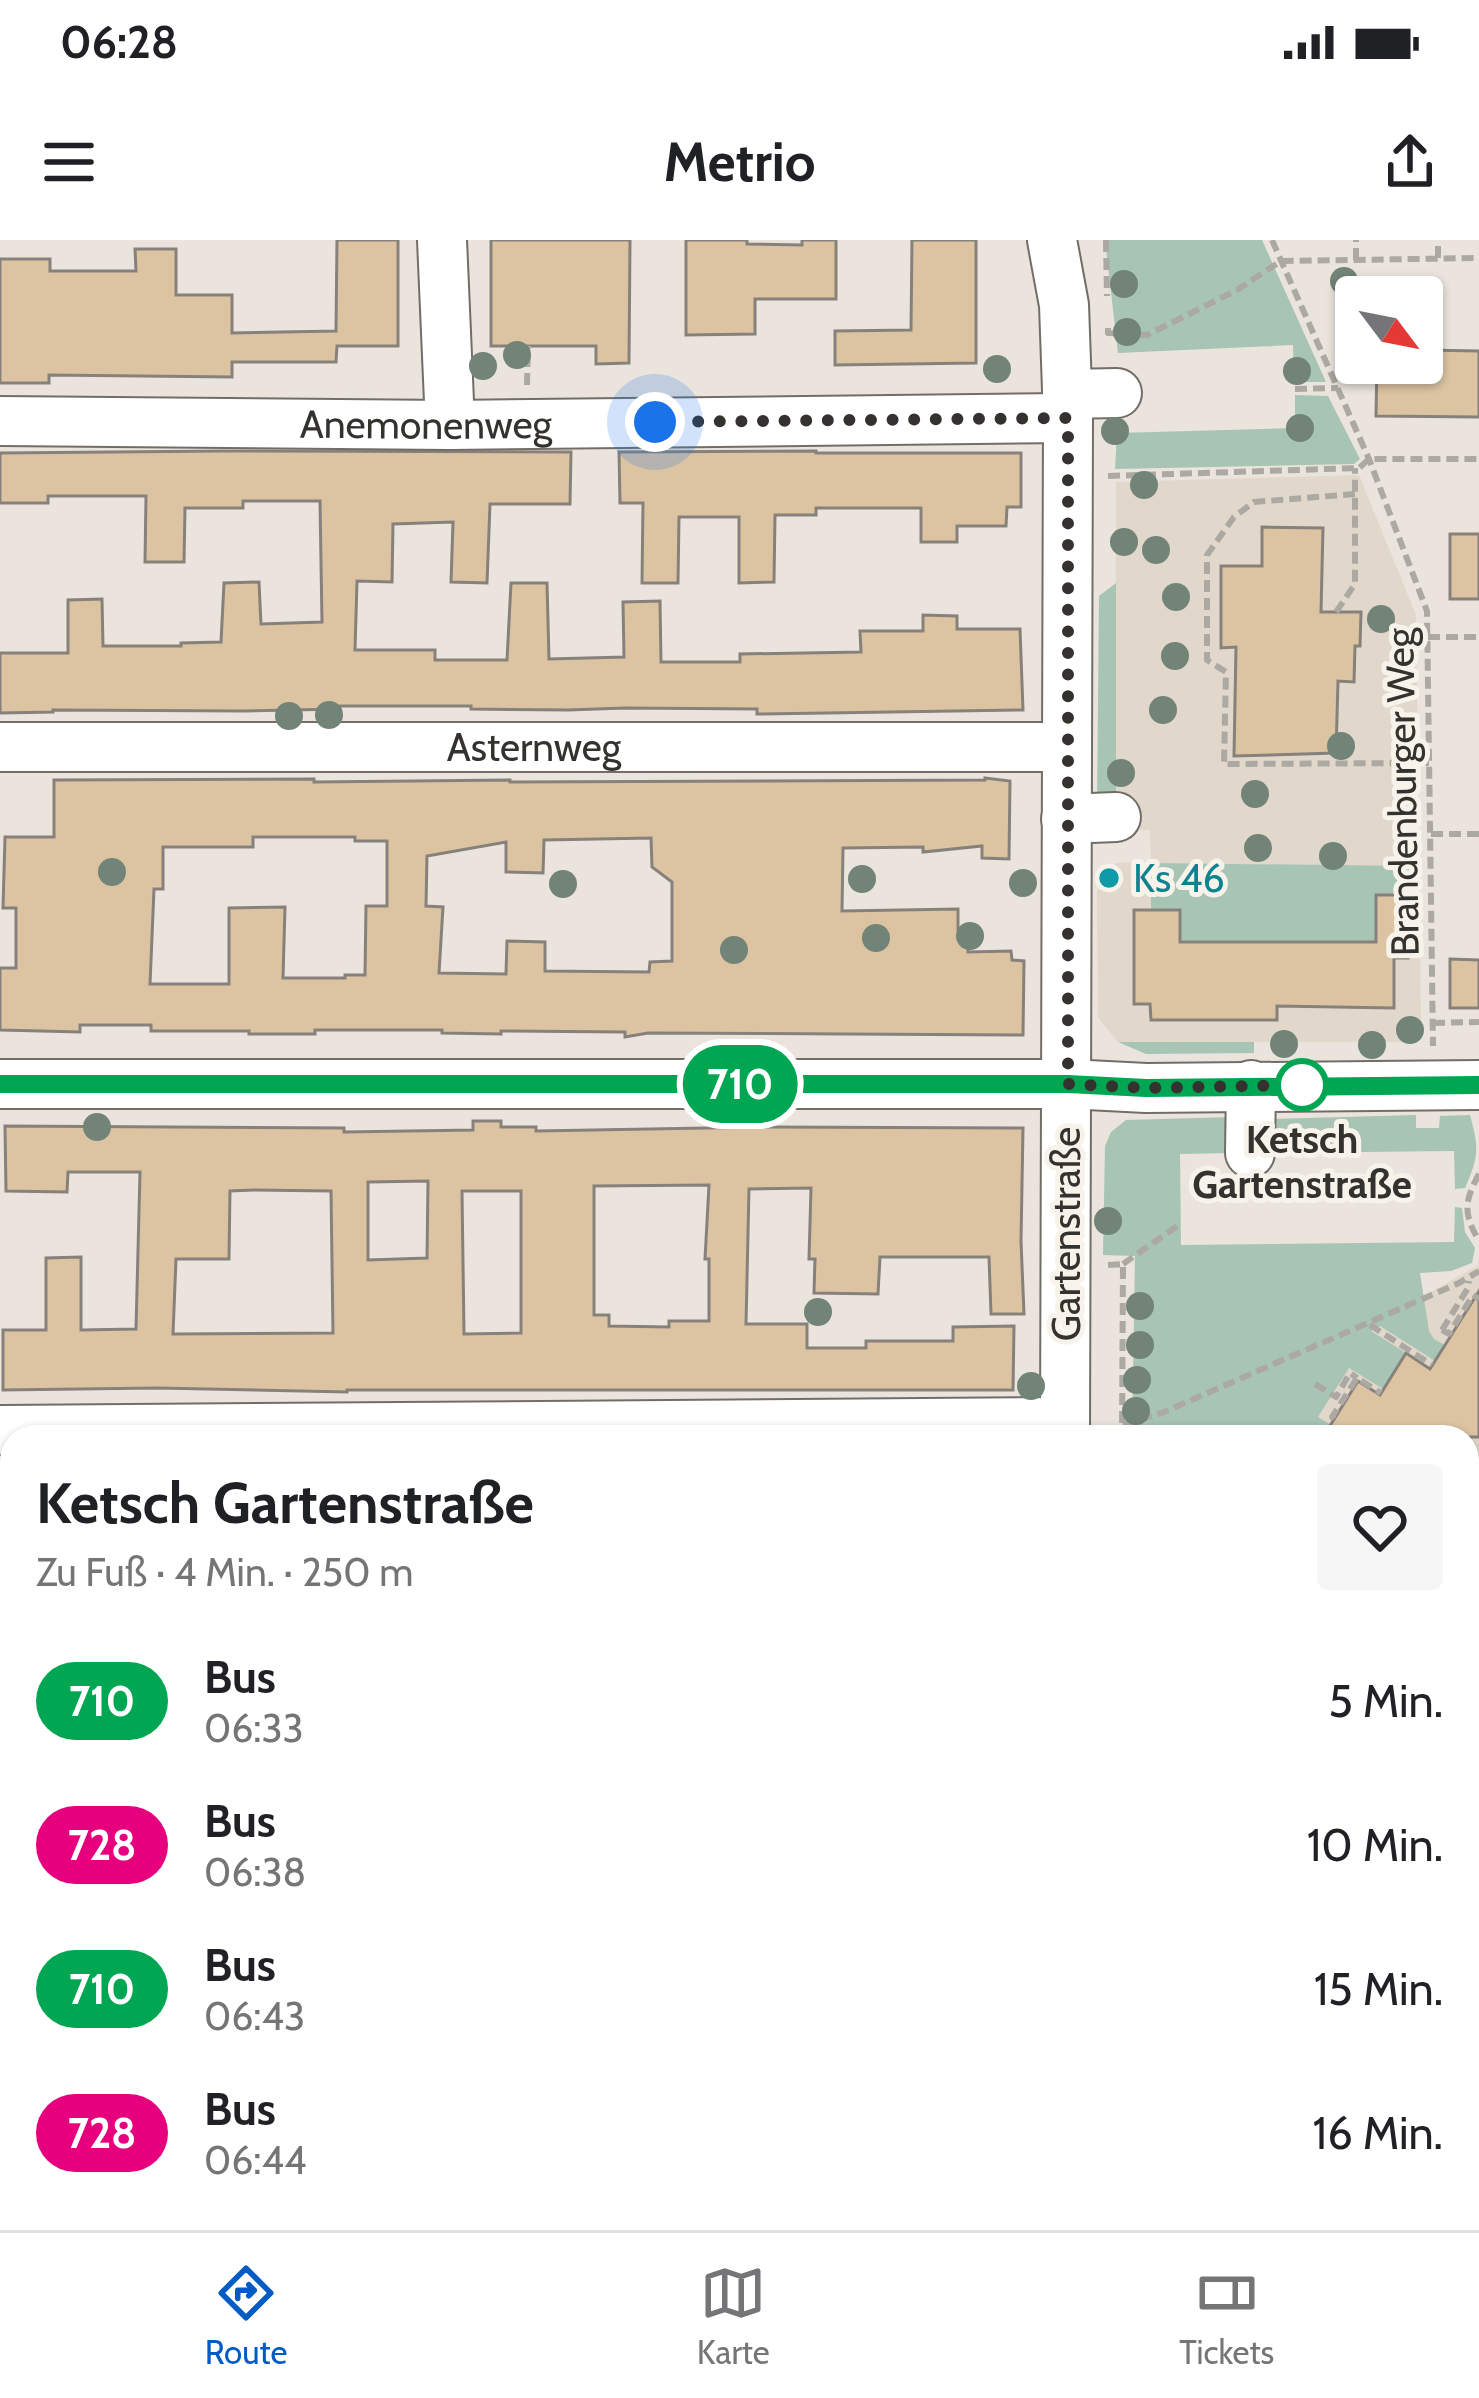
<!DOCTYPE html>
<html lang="de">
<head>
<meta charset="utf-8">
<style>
	:root { --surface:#fff; --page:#f6f6f6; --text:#202124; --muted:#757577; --line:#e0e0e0; --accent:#005cc4 }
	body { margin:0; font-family:Cabin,sans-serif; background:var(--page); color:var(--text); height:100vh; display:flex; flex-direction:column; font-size:45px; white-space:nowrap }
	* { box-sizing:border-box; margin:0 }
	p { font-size:39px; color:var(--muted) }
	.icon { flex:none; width:66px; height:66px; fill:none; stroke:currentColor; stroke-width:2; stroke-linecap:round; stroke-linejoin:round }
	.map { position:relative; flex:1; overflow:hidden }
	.panel { position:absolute; left:0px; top:1185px; width:1479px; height:807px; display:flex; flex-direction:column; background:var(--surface); border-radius:36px 36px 0 0; box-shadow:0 3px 9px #0004 }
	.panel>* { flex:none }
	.badge { padding:0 24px; border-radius:39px; font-size:42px; line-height:78px }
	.needle { width:78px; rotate:122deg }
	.controls { position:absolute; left:1335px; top:36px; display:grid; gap:24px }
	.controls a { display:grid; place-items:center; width:108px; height:108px; border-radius:12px; background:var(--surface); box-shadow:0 3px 9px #0004; font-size:60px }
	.you { position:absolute; width:60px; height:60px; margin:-30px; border:9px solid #fff; border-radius:50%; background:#1a73e8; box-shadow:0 0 0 18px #1a73e833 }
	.map>.badge { position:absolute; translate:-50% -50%; box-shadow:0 0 0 6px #fff }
	.round { display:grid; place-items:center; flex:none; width:126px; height:126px; border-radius:12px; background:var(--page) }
	.summary { display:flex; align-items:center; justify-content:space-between; height:204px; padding:0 36px }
	h1 { font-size:57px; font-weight:700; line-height:90px }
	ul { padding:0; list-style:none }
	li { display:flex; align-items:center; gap:36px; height:144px; padding:0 36px }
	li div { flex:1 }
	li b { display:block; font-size:45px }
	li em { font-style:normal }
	li .badge { min-width:132px; font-weight:700; text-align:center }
	.status { display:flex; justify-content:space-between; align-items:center; height:84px; padding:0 60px; background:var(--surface); direction:ltr }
	.status svg { height:33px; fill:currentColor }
	header { display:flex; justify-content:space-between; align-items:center; height:156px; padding:0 36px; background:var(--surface); font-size:54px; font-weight:700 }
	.dock { display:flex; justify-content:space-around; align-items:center; height:168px; border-top:3px solid var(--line); background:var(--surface); font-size:33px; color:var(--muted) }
	.dock a { display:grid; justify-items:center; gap:6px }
	.dock .on { color:var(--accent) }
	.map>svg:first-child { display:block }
	.built { fill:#e1d8cb }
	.green { fill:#a7c4b5 }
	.building { fill:#dcc4a3; stroke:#86817a; stroke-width:3; fill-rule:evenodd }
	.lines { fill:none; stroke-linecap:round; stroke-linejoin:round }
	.minor-casing { stroke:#726e67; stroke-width:52 }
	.path { stroke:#aca8a2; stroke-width:6; stroke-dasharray:12 6; stroke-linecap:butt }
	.minor { stroke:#fff; stroke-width:48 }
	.tree { fill:#728377 }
	.line-casing { stroke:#fff; stroke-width:27 }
	.line { stroke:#00a651; stroke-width:18 }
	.walk { stroke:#34322f; stroke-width:12; stroke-dasharray:0 21.6 }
	.culture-dot { fill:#0f9aa8; stroke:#f7f2ea; stroke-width:4.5 }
	.stop-dot { fill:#fff; stroke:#00a651; stroke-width:6 }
	.labels { text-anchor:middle; stroke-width:10; stroke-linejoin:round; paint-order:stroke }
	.street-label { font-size:39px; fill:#34322f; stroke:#f7f2ea }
	.culture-label { font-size:39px; fill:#0d838f; stroke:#f7f2ea; text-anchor:start }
	.stop-label { font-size:39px; font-weight:bold; fill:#34322f; stroke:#f7f2ea }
</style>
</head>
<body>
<div class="status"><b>06:28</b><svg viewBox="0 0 49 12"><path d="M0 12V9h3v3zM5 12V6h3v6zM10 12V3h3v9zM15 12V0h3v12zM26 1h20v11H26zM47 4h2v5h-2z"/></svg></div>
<header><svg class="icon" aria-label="menu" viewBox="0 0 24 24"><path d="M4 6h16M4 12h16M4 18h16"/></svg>Metrio<svg class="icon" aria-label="share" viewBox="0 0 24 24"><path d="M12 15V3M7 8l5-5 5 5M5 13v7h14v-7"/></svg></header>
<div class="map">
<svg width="1479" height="1990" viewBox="0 0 1479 1990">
	<rect width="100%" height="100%" fill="#eae4dd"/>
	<!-- built -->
	<g class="built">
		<path d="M1359,235l57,140 5,412 -12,2v13h-291l-20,-24 -1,-128h17l1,-27 36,-1 -1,-32 -35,-2 1,-346z"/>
		<path d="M1479,1025v965h-337l-2,-10h327v-783h-327l216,-103z"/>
	</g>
	<!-- green -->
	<g class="green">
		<path d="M1105,0h157l64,142h-32l-1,-37 -175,8z"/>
		<path d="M1295,155l33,1 32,63 -6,5 -239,5 2,-36 178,-5z"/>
		<path d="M1116,343v224l-19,1 2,-212z"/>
		<path d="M1151,623l261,3 -3,29h-33v47h-196v-32h-29z"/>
		<path d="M1118,802h136v11l-108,1z"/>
		<path d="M1416,875v13h23l1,-12 30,-1c9,33 9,41 -5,73l-10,1 -1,-38 -189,2 1,-34z"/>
		<path d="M1233,877v36l-53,1 1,91 273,-3 1,-35 7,1 3,24 10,16 -3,15 -21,8 -31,2 9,58 5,8 11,6 -10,16 -55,-35 -9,5 35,22 -23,36 -34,-21 -31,49 13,8 -8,12h-191l3,-181 -32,-1 2,-109 6,-14 15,-12z"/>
		<path d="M1467,1633l12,3v178l-12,7z"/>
	</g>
	<!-- building -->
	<g class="building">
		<path d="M337,0h61v106h-61l-1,16h-104v15l-183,-2v8h-49v-124h50v12h86l-1,-22h41v46h56v38l104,-2z"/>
		<path d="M491,0h139l-1,123 -33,1v-18h-105z"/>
		<path d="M686,0h61v4l55,1v-5h34v59h-81v35l-69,1z"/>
		<path d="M912,0h64v123l-141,2v-34l76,-1z"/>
		<path d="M1422,110l57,1v66l-103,-1 1,-53h45z"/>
		<path d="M222,211l349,1 -1,52h-80l-3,79 -36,-1 2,-60 -60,2 -1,58 -35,-1 -2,69h80v10h72l4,-77h36l2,76 75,-2 -1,-55 37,-1 1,61h79v-8l121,-2 -1,-21h63v-16l34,1v13h63l3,81 -266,4v-5l-132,-1 -57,2 -97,-1v-3h-131v3l-95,2 -192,-1v2l-53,1v-60h68v-53l34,-1 1,47h78v-3l40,-1 3,-59 35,-1 2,42 61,-2 -2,-121h-77v7h-58l-1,54h-39l1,-66h-98v7h-48v-50z"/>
		<path d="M816,211v2h205v54h-14l-1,19h-49v16h-36v-34h-105v7h-41l-1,67 -35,1v-66h-60l-1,66h-36l1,-80h-23l-1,-51z"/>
		<path d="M1262,287l61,1 -2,84h40l-1,34h-5l-1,36 -16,-1 -2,72 -102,3 2,-109 -15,1v-82h41z"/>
		<rect x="1450" y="294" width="29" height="65"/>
		<path d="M985,538l25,3 -1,78 -27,-1v-12l-59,6v-5l-80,1 -1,63 116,-2v20l6,-1 -1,18h5v6l43,-1 1,9 12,1 -1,74 -375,-2 -23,4v-5l-124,-1v3l-59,-1v-3h-127v4h-66v-3h-98v-6h-71v7l-80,-2v-62h16v-60h-13l2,-71h49v-57l260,-1v3l196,-2v2l475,-2zM253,597h102v4h32v65h-21l-1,69h-20v3h-62l2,-71 -56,1v76h-79l4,-95h9v-42h90zM651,598l1,29 20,15v79l-22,1 -1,10 -104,-1v-29l-38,-1 -1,33 -67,-1 4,-66 -17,-1 1,-50 79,-14v30l37,1 1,-33z"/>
		<path d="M1376,655h33l-1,63h-14v50l-117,-2v14h-126l-1,-16h-16v-94h46v32h196z"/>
		<path d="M1450,719l29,1v48h-29z"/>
		<path d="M473,881h28v6h35v4l229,-4 258,1 -2,113 3,73h-33l-2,-57h-109l-2,37 -64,-1 1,-34h-6l2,-71 -62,1 -3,135h61v24h59v-7h87v-14l61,-1 -1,64h-666v2l-190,-4 -154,2v-60h43v-72l35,-1v73l55,-1 4,-157h-72l-1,20 -61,-1 -1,-65 339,2v4l129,-2zM428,941l-1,77 -59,2v-78zM709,945l-4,74h4v62h-40v6l-60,-1v-11h-15v-129zM254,950l77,1 2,142 -160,1 3,-75h53l1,-68zM462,951h59v142l-57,1z"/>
		<path d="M1479,1051v146h-156l35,-56 22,14 26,-42 24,16z"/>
	</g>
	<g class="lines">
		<!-- minor casing -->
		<g class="minor-casing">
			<g id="minor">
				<path d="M442,0l8,185"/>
				<path d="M1052,0l12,65 4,113 -3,1019"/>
				<path d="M1067,154l50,-1"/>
				<path id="s1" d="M0,181l450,4 618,-7"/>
				<path id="s2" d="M0,507h1066"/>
				<path d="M1066,579l50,-2"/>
				<path d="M0,844h1068l78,4 333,-3"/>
				<path d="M1250,913l1,-68"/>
				<path d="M0,1190l1065,-8"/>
				<path d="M0,1530h12"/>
				<path d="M0,1948l12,4"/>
				<path d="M87,1980l27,10"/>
				<path d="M1062,1980v10"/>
				<path d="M273,1990v-10"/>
				<path d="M666,1990v-10"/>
			</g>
		</g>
		<!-- path -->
		<g class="path">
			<path d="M1106,0l1,56"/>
			<path d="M1272,0l97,219 58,152 6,435"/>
			<path d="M1438,18v-18"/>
			<path d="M1356,20v-20"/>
			<path d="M1108,88v5l39,2 90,-45 44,-29 198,-3"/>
			<path d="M527,145l1,-39"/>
			<path d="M1295,149l43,-1"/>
			<path d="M1108,236l251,-8 10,-9h110"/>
			<path d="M1355,254l-101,8 -20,15 -27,38v105l19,12 -2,92 205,-1"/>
			<path d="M1336,372l19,-28v-116"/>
			<path d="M1428,397h51"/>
			<path d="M1431,594h48"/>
			<path d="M1433,783l46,-1"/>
			<path d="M1479,934c-15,28 -16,39 0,67"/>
			<path d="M1123,1024l57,-40"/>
			<path d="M1108,1025l15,-1 -1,173"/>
			<path d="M1370,1085l62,40"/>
			<path d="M1442,1090l7,4 24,-39 6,4"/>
			<path d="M1442,1090l26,-42 1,-7"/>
			<path d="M1315,1144l21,13 14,-24 7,5"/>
			<path d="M1334,1179l-2,-2 25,-39 24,15"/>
			<path d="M1123,1185l41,-13 295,-129 20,-12"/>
			<path d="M1472,1480l7,-10"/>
			<path d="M1467,1904l12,8"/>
			<path d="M1130,1980l2,10"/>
			<path d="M1216,1980l-1,5 9,5"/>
			<path d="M1377,1986l21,-1v5"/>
			<path d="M1168,1990l4,-10"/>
		</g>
		<!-- minor -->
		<use href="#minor" class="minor"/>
	</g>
	<!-- trees -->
	<g class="tree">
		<circle cx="1344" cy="41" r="14"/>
		<circle cx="1124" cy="44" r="14"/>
		<circle cx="1127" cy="92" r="14"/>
		<circle cx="517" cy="115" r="14"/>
		<circle cx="483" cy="126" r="14"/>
		<circle cx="997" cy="129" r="14"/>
		<circle cx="1297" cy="131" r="14"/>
		<circle cx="1300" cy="188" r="14"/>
		<circle cx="1115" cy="191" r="14"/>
		<circle cx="1144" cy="245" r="14"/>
		<circle cx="1124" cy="302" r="14"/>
		<circle cx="1156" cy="310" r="14"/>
		<circle cx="1176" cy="357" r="14"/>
		<circle cx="1381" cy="379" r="14"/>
		<circle cx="1175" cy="416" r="14"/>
		<circle cx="1163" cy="470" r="14"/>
		<circle cx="329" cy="475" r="14"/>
		<circle cx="289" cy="476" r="14"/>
		<circle cx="1341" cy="506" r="14"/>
		<circle cx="1121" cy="533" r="14"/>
		<circle cx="1255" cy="554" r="14"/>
		<circle cx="1258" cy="608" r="14"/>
		<circle cx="1333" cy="616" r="14"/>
		<circle cx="112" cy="632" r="14"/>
		<circle cx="862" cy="639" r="14"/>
		<circle cx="1023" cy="643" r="14"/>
		<circle cx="563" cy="644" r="14"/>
		<circle cx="970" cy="696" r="14"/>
		<circle cx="876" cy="698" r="14"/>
		<circle cx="734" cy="710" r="14"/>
		<circle cx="1410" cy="790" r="14"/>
		<circle cx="1284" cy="804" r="14"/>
		<circle cx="1372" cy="805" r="14"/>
		<circle cx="97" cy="887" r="14"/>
		<circle cx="1108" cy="981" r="14"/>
		<circle cx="1140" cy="1066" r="14"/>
		<circle cx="818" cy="1072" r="14"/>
		<circle cx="1140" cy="1105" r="14"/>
		<circle cx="1137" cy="1140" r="14"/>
		<circle cx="1031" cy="1146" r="14"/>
		<circle cx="1136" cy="1171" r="14"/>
	</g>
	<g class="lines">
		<!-- line casing -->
		<g class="line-casing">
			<path id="line" d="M0,844h1068l78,4 333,-3"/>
		</g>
		<!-- line -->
		<use href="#line" class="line"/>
		<!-- walk -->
		<path class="walk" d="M655,182l413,-4v666l78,4 156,-3"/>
	</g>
	<!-- markers -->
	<circle class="culture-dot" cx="1109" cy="638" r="12"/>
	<circle class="stop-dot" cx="1302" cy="845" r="24"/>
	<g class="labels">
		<!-- street labels -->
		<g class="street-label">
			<text dy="14" stroke="none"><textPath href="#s1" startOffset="426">Anemonenweg</textPath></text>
			<text dy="14" stroke="none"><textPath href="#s2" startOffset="534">Asternweg</textPath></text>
			<text transform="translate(1402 552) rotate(-91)" y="14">Brandenburger Weg</text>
			<text transform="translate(1066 994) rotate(-90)" y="14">Gartenstraße</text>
		</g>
		<!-- culture labels -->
		<g class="culture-label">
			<text x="1133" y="652">Ks 46</text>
		</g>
		<!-- stop labels -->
		<g class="stop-label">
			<text x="1302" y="913">Ketsch<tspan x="1302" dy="45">Gartenstraße</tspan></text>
		</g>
	</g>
</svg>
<div class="controls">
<a><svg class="needle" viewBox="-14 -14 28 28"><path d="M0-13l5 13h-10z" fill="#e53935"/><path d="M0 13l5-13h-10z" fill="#757577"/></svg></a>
</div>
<div class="you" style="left:655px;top:182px"></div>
<b class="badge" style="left:740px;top:844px;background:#00a651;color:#fff">710</b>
<section class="panel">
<div class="summary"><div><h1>Ketsch Gartenstraße</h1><p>Zu Fuß · 4 Min. · 250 m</p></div><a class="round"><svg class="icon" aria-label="heart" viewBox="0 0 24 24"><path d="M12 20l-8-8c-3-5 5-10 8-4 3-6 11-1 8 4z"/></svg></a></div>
<ul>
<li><span class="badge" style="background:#00a651;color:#fff">710</span><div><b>Bus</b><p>06:33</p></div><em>5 Min.</em></li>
<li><span class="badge" style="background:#e6007e;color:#fff">728</span><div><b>Bus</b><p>06:38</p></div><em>10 Min.</em></li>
<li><span class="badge" style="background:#00a651;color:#fff">710</span><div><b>Bus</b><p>06:43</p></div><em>15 Min.</em></li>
<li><span class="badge" style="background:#e6007e;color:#fff">728</span><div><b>Bus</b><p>06:44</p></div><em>16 Min.</em></li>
</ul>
</section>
</div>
<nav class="dock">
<a class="on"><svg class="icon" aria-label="directions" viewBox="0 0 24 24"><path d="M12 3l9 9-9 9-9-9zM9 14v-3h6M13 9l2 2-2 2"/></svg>Route</a>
<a><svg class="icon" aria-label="map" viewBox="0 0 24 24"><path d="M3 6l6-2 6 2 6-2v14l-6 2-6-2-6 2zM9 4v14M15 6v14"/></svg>Karte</a>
<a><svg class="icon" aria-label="tickets" viewBox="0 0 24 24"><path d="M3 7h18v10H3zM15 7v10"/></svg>Tickets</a>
</nav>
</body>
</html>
